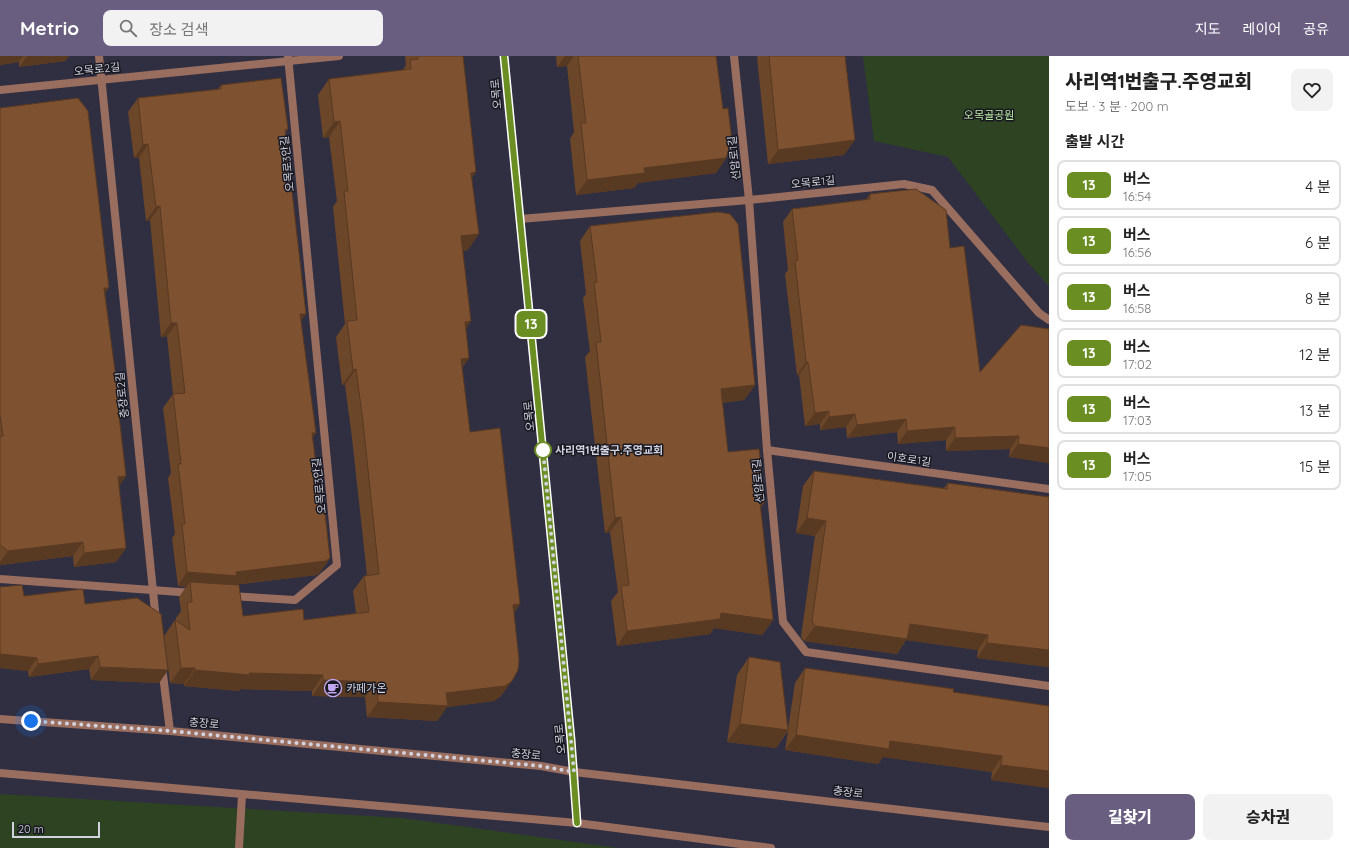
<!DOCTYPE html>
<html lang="ko">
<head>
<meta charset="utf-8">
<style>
	:root { --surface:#fff; --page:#f2f2f2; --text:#222; --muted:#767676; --line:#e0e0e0; --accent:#6a5e80 }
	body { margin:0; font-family:Quicksand,"Noto Sans KR",sans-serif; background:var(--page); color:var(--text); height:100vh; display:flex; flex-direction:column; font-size:15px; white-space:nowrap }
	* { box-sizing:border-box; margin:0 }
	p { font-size:13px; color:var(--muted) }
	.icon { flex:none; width:22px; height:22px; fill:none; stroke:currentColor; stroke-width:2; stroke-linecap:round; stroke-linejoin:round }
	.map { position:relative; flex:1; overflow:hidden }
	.drawer { display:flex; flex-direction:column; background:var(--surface); width:300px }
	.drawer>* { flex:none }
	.badge { padding:0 8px; border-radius:6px; font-size:14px; line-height:26px }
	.scale { position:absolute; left:12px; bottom:10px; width:88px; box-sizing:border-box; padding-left:4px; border:2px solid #d3d3e0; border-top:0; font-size:11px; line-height:14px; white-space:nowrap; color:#d3d3e0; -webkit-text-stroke:3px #181821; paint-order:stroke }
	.you { position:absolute; width:20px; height:20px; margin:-10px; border:3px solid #fff; border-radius:50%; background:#1a73e8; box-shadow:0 0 0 6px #1a73e833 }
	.map>.badge { position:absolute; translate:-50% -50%; box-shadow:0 0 0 2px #fff }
	h2 { padding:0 16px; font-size:15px; line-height:36px }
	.round { display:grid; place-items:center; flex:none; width:42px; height:42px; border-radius:8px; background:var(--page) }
	.headline { display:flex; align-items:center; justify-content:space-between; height:68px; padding:0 16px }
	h1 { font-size:19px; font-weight:800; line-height:30px }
	.action { display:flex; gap:8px; margin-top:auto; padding:8px 16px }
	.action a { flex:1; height:46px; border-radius:8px; background:var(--accent); color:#fff; font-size:16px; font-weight:800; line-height:46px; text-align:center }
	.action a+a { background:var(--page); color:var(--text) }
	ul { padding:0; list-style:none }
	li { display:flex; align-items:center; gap:12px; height:50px; margin:0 8px 6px; padding:0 8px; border:2px solid var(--line); border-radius:8px }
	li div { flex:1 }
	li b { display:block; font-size:15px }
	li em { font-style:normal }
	li .badge { min-width:44px; font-weight:700; text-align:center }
	header { display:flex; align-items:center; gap:24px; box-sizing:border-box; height:56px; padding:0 20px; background:var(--accent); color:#fff }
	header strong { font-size:19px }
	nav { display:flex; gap:22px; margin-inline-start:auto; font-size:14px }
	.search { width:280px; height:36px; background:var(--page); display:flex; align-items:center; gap:10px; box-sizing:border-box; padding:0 14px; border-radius:8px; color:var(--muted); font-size:15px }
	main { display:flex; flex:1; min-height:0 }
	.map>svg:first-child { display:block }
	.green { fill:#2d4322 }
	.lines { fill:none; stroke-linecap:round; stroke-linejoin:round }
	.service { stroke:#9a6e5f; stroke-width:8 }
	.minor { stroke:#9a6e5f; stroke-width:8 }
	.tertiary { stroke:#9a6e5f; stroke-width:8 }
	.wall { fill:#6c4629 }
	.shaded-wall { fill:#583922 }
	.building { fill:#7e5130; stroke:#583922 }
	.line-casing { stroke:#fff; stroke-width:9 }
	.line { stroke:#6b8e23; stroke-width:6 }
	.walk { stroke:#d3d3e0; stroke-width:4; stroke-dasharray:0 7.2 }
	.stop-dot { fill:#fff; stroke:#6b8e23; stroke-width:2 }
	.labels { text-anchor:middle; stroke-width:3; stroke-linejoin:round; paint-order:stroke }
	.street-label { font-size:11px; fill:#d3d3e0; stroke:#181821 }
	.park-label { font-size:11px; fill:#bceba4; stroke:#181821 }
	.stop-label { font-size:11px; font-weight:bold; fill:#d3d3e0; stroke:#181821; text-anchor:start }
	.poi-label { font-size:11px; fill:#d3d3e0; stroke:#181821; text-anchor:start }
</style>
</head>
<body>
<header>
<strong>Metrio</strong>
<div class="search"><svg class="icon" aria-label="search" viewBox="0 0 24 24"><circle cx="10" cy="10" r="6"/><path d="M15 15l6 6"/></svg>장소 검색</div>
<nav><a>지도</a><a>레이어</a><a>공유</a></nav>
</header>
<main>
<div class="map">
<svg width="1049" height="792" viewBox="0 0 1049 792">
	<rect width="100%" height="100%" fill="#302f42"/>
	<!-- green -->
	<g class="green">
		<path d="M863,0h186v230l-20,-22 -81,-107 -74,-16z"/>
		<path d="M0,738l402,24 217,30h-619z"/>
	</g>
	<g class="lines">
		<!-- service -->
		<path class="service" d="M239,792l3,-53"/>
		<!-- minor -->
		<g class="minor">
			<path d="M99,0l57,565"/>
			<path d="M734,0l15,144 18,250 16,172 23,30 243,34"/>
			<path d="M0,34l339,-34"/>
			<path d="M520,163l229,-19 155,-16 28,6 107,123 10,7"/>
			<path d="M767,394l282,39"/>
			<path d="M0,523l193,14"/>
			<path d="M230,540l65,4 42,-35 -49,-509"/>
			<path d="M162,611l8,64"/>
		</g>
		<!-- tertiary -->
		<g class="tertiary">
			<path d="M504,0l70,716 3,51"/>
			<path d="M0,663l170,12 371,35 33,6 475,55"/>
			<path d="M0,717l577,50 194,25"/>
		</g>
	</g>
	<!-- wall -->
	<g class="wall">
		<path d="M0,0h69l-4,5 -46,6v-5l-19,3z"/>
		<path d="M405,0h58l9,122 -4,72 -5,1 3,78 3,29 -7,10 8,64 50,172 -6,9 -13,83 -7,5 -47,6 -10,14 -70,-4 -2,-20 -53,-1v-5l-72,-2 -1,2 -55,-5v-2l-14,-1 -6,-47 11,-16 1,1v-3l5,-7 -2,-14 7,-10 -8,-1 -6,-48 3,-4 -7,-56 3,-5 -8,-65 10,-14 -6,-58 -6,1 -11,-117 -4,1 -7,-63h-5l-6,-46 10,-14 80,-9 3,-4 67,44 -3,4 16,188 11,117 9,66 9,54 -9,13 -4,4 -83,10 9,31 61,4 52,-7 -3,-22 11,-15 3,-1 -15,-137 -7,-53h-3l-6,-48 9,-13 -12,-117 4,-6 -8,-64 -6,1 -5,-43 11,-16 74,-9 3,-5z"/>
		<path d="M556,0h160l10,102 -10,15 -78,10 -4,5 -58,7 -6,-56 4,-7 -7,-66 -10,1z"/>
		<path d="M758,0h87l-1,99 -76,9 -11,-107z"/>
		<path d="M0,52l105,185 21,183 -7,10 7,62 -10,14 -42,5 -1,-11 -73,9z"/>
		<path d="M870,138l80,54 30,124 69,91 -40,-6 1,-8 -64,2v-11l-48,4 -1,-12 -50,6 -1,-11 -26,3v-6l-15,2 -6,-51h-2l-12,-101 3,-4 -5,-48 9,-13 74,-9z"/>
		<path d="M590,170l165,159 -11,15 -22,3 6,49 32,57 13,111 -11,15 -48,-7 -4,6 -93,12 -6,-45 7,-9 -8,-60 -5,1 -20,-176 5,-6 -7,-53 3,-4 -6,-53z"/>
		<path d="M814,415l130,17 4,-5 101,184 -72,-9 1,-8 -72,-10 -9,14 -93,-13 -3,-4 14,-101 -19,-3 7,-47z"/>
		<path d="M0,531l24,9 61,8 83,66 -9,13 -68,-3 -2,-11 -60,8 -1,-6 -28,-3z"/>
		<path d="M749,601l39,72 7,-46 10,-15 148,24 96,14v82l-58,-8 1,-8 -109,-15 -5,7 -93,-14 3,-19 -12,17 -49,-6 10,-67z"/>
	</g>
	<!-- shaded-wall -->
	<g class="shaded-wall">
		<path d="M0,0h23l-4,6 -19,3z"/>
		<path d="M27,0h42l-4,5 -46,6z"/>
		<path d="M565,0h9l-7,10 -10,1z"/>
		<path d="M340,65l-11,16 -6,1 11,-16z"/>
		<path d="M855,84l-11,15 -76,9 10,-14z"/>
		<path d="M148,88l-9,14h-5l9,-13z"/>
		<path d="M726,102l-10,15 -78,10 -4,5 -58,7 11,-15 57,-12z"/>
		<path d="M476,116l-11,16 6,-15z"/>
		<path d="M160,150l-10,14 -4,1 10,-14z"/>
		<path d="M479,178l-11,16 -18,2 11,-16z"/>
		<path d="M104,232h5l-10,13z"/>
		<path d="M300,258h6l-9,13z"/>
		<path d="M471,265l-10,16 4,-15z"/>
		<path d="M171,267h6l-10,13 -6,1z"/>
		<path d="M469,302l-11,15 3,-14z"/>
		<path d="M806,306h2l-9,13h-2z"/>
		<path d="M356,313l-11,16h-3l11,-15z"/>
		<path d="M755,329l-11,15 -34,4 11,-15z"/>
		<path d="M829,355l-9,13 -15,2 10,-13z"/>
		<path d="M855,358l-9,13 -26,3 9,-13z"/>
		<path d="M906,363l-9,13 -50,6 10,-13z"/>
		<path d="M955,371l-9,13 -48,4 9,-13z"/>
		<path d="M312,377h4l-10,14z"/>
		<path d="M1019,380l-9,13 -64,2 9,-13z"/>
		<path d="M1018,388l31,4v15l-40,-6z"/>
		<path d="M126,420l-10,14 2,-13z"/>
		<path d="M760,446h5l-10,15z"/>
		<path d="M621,461l-11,15 -5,1 10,-15z"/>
		<path d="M807,462l19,3 -11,15 -19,-3z"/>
		<path d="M83,486l-10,14 -73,9v-3l8,-11z"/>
		<path d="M126,492l-10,14 -42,5 10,-14z"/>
		<path d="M330,502l-9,13 -4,4 -87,10 -40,-3 -4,5 -8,-1 9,-14h49z"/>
		<path d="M520,548l-11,16 4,-15z"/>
		<path d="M721,557l52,7 -11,15 -48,-7 -4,6 -93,12 10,-15z"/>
		<path d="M910,568l78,11 -10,15 -72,-10 -9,14 -93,-13 11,-15z"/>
		<path d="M987,587l62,7v17l-72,-9z"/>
		<path d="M0,598l37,4 -9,13 -28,-3z"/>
		<path d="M98,600l-9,13 -60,8 9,-13z"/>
		<path d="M100,611l68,3 -9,13 -68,-3z"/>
		<path d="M181,612h14l-11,16 -14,-1z"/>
		<path d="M195,614l54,3 74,2 -11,16 -72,-2 -1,2 -55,-5z"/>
		<path d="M323,624l53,2 -11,15 -53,-1z"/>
		<path d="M512,625l-11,15 -7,5 -47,6 -10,14 -70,-4 11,-15 68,-9z"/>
		<path d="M740,668l48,6 -12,18 -49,-6z"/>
		<path d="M796,679l94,6 112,15 -10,16 -109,-15 -5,7 -93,-14z"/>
		<path d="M1001,709l48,6v17l-58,-8z"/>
	</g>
	<!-- building -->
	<g class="building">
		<path d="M418,0h45l13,116 -5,1 8,61 -18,2 10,85 -6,1 4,36 -8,1 9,73 30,-4 20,176 -7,1 6,54 -1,11 -6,11 -7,5 -59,7 2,13 -70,-4 -2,-20 -53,-2v-5l-74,-2 1,2 -55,-5v-2h-14l-6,-48 15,10 -3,-28h5l-2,-20 49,3 4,31 60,-7 1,11 65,-8 -5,-36 15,-2 -16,-152 -7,-53 -3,1 -6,-49 10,-1 -13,-129h4l-8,-70 -6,1 -5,-43 82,-10 -1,-9 8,-1z"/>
		<path d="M578,0h138l7,53 5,-1 4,33 -6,17 -82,10 1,5 -58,7 -6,-57h5z"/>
		<path d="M769,0h76l10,84 -77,10z"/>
		<path d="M281,22l7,51 -3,1 21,184h-6l16,119h-4l9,71h3l6,54 -4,3 -90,11 1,4 -50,-4 -5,-48h3l-7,-60h3l-8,-70 12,-1 -8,-70h-6l-11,-117 -4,1 -8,-63 -5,1 -5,-47 83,-9v-4z"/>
		<path d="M78,42l10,13 21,177h-5l17,128h-2l7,60 -8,1 8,71 -42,5 -1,-11 -75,9 -8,-6v-108l3,-1 -3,-21v-307z"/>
		<path d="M916,133l30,21 4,38 14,-2 16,126 41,-47 28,4v119l-31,-4 1,-8 -64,2v-11l-48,4 -1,-12 -49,6 -2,-11 -26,3v-6l-14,2 -7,-51h-2l-11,-101 3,-1 -6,-51 78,-10v-5z"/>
		<path d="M718,156l12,2 8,10 17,161 -34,4 7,63 31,-3 6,53h-5l13,118 -52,-7 -1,6 -93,12 -6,-45 8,-1 -8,-68 -6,1 -19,-176h5l-7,-59 3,-1 -7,-56z"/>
		<path d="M814,415l133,18 1,-6 101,14v153l-62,-7 1,-8 -78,-11 -3,15 -92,-13 -3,-5 14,-100 -19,-3z"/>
		<path d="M22,529l2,11 59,-7 2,15 52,-6 24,16 7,56 -68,-3 -2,-11 -60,8 -1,-6 -37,-4v-67z"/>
		<path d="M749,601l31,5 8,68 -48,-6z"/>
		<path d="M805,612l149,21 -1,3 96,14v65l-48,-6 1,-9 -112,-15 -1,8 -93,-14z"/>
	</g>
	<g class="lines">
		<!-- line casing -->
		<g class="line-casing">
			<path id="line" d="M504,0l67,684 6,83"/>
		</g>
		<!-- line -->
		<use href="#line" class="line"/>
		<!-- walk -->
		<path class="walk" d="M31,665l139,10 371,35 33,6 -31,-322"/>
	</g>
	<!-- icons -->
	<defs>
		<g id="cafe-ring" transform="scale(0.9)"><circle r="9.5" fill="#181821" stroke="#c2a8f3" stroke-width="1.5"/><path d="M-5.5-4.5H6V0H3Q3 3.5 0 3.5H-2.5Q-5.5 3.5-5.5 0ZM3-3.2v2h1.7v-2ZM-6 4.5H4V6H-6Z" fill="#c2a8f3"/></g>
	</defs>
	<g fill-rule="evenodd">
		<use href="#cafe-ring" x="333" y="632"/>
	</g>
	<!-- markers -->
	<circle class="stop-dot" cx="543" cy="394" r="8"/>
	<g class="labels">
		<!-- street labels -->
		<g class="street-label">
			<text transform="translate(97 13) rotate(-6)" y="4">오목로2길</text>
			<text transform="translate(496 38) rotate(-96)" y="4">오목로</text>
			<text transform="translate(734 102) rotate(-96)" y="4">선암로1길</text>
			<text transform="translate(287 108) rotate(-96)" y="4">오목로3안길</text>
			<text transform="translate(813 126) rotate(-6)" y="4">오목로1길</text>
			<text transform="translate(122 339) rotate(-96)" y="4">충장로2길</text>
			<text transform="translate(529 360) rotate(-96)" y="4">오목로</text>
			<text transform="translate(909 403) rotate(8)" y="4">이호로1길</text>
			<text transform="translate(758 425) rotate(-95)" y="4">선암로1길</text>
			<text transform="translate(319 430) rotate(-96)" y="4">오목로3안길</text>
			<text transform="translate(204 667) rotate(5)" y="4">충장로</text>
			<text transform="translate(560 683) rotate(-96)" y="4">오목로</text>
			<text transform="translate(526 698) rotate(6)" y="4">충장로</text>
			<text transform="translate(848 736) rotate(7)" y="4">충장로</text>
		</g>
		<!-- park labels -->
		<g class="park-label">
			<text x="989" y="63">오목골공원</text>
		</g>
		<!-- stop labels -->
		<g class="stop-label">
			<text x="555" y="398">사리역1번출구.주영교회</text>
		</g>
		<!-- poi labels -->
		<g class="poi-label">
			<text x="346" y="636">카페가온</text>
		</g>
	</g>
</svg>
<div class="scale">20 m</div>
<div class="you" style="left:31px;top:665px"></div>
<b class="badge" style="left:531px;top:268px;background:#6b8e23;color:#fff">13</b>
</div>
<section class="drawer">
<div class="headline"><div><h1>사리역1번출구.주영교회</h1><p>도보 · 3 분 · 200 m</p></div><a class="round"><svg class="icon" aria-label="heart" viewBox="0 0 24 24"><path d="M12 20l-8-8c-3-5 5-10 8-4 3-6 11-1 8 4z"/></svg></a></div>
<h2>출발 시간</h2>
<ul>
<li><span class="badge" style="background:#6b8e23;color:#fff">13</span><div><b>버스</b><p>16:54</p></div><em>4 분</em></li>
<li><span class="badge" style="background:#6b8e23;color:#fff">13</span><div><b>버스</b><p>16:56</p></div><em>6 분</em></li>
<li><span class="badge" style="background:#6b8e23;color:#fff">13</span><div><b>버스</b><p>16:58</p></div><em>8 분</em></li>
<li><span class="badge" style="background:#6b8e23;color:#fff">13</span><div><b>버스</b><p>17:02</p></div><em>12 분</em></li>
<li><span class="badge" style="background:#6b8e23;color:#fff">13</span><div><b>버스</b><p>17:03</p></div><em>13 분</em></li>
<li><span class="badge" style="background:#6b8e23;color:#fff">13</span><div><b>버스</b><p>17:05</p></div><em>15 분</em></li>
</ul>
<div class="action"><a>길찾기</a><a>승차권</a></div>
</section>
</main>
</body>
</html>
